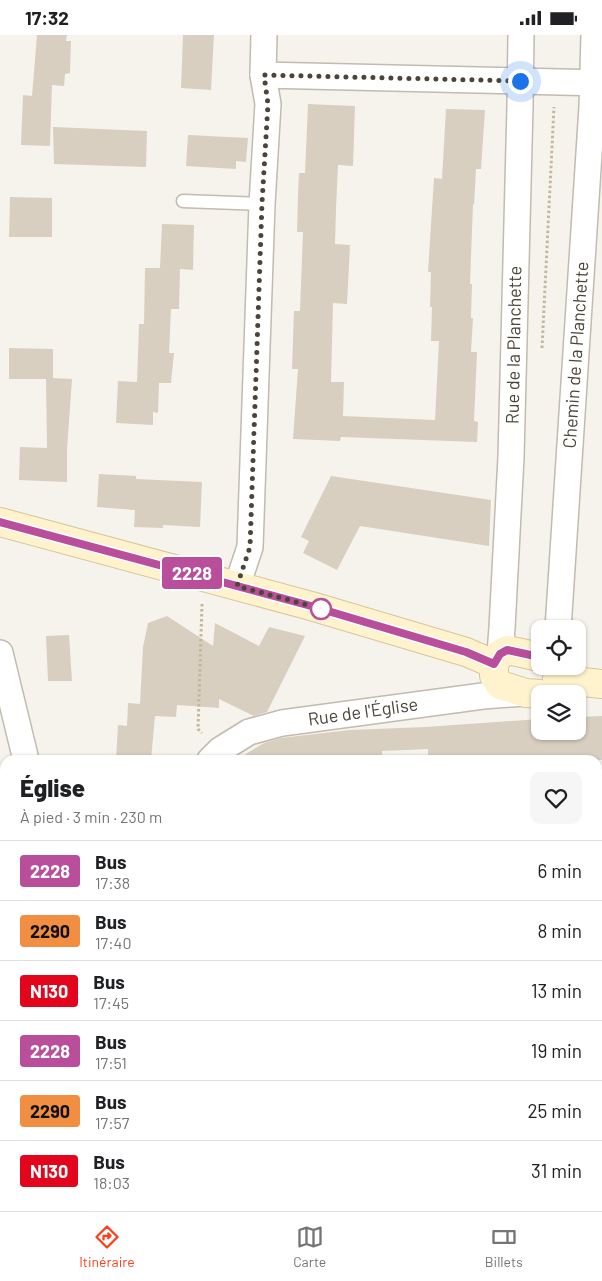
<!DOCTYPE html>
<html lang="fr">
<head>
<meta charset="utf-8">
<style>
	:root { --surface:#fff; --page:#f6f6f6; --text:#202124; --muted:#757577; --line:#e0e0e0; --accent:#fc3f1d }
	body { margin:0; font-family:Barlow,sans-serif; background:var(--page); color:var(--text); height:100vh; display:flex; flex-direction:column; font-size:19px; white-space:nowrap }
	* { box-sizing:border-box; margin:0 }
	p { font-size:16px; color:var(--muted) }
	.icon { flex:none; width:28px; height:28px; fill:none; stroke:currentColor; stroke-width:2; stroke-linecap:round; stroke-linejoin:round }
	.map { position:relative; flex:1; overflow:hidden }
	.drawer { position:absolute; left:0px; top:720px; width:602px; height:456px; display:flex; flex-direction:column; background:var(--surface); border-radius:15px 15px 0 0; box-shadow:0 1px 4px #0004 }
	.drawer>* { flex:none }
	.badge { padding:0 10px; border-radius:4px; font-size:18px; line-height:32px }
	.fabs { position:absolute; left:531px; top:585px; display:grid; gap:10px }
	.fabs a { display:grid; place-items:center; width:55px; height:55px; border-radius:10px; background:var(--surface); box-shadow:0 1px 4px #0004; font-size:25px }
	.you { position:absolute; width:25px; height:25px; margin:-12px; border:4px solid #fff; border-radius:50%; background:#1a73e8; box-shadow:0 0 0 8px #1a73e833 }
	.map>.badge { position:absolute; translate:-50% -50%; box-shadow:0 0 0 2px #fff }
	.round { display:grid; place-items:center; flex:none; width:52px; height:52px; border-radius:10px; background:var(--page) }
	.overview { display:flex; align-items:center; justify-content:space-between; height:85px; padding:0 20px }
	h1 { font-size:24px; font-weight:800; line-height:38px }
	ul { padding:0; list-style:none }
	li { display:flex; align-items:center; gap:15px; height:60px; padding:0 20px; border-top:1px solid var(--line) }
	li div { flex:1 }
	li b { display:block; font-size:19px }
	li em { font-style:normal }
	li .badge { min-width:55px; font-weight:700; text-align:center }
	.status { display:flex; justify-content:space-between; align-items:center; height:35px; padding:0 25px; background:var(--surface); direction:ltr }
	.status svg { height:14px; fill:currentColor }
	.dock { display:flex; justify-content:space-around; align-items:center; height:70px; border-top:1px solid var(--line); background:var(--surface); font-size:14px; color:var(--muted) }
	.dock a { display:grid; justify-items:center; gap:2px }
	.dock .selected { color:var(--accent) }
	.map>svg:first-child { display:block }
	.building { fill:#d8cfc1 }
	.lines { fill:none; stroke-linecap:round; stroke-linejoin:round }
	.service-casing { stroke:#c2bbae; stroke-width:15 }
	.minor-casing { stroke:#c2bbae; stroke-width:28 }
	.secondary-casing { stroke:#d6c79b; stroke-width:30 }
	.path { stroke:#c4b79f; stroke-width:3; stroke-dasharray:2.5 2.5; stroke-linecap:butt }
	.service { stroke:#fff; stroke-width:12 }
	.minor { stroke:#fff; stroke-width:25 }
	.secondary { stroke:#fff3cd; stroke-width:28 }
	.line-casing { stroke:#fff; stroke-width:11 }
	.line { stroke:#b94e9a; stroke-width:8 }
	.walk { stroke:#4b4439; stroke-width:5; stroke-dasharray:0 9 }
	.stop-dot { fill:#fff; stroke:#b94e9a; stroke-width:2.5 }
	.labels { text-anchor:middle; stroke-width:4; stroke-linejoin:round; paint-order:stroke }
	.street-label { font-size:18px; fill:#4b4439; stroke:#fff }
</style>
</head>
<body>
<div class="status"><b>17:32</b><svg viewBox="0 0 49 12"><path d="M0 12V9h3v3zM5 12V6h3v6zM10 12V3h3v9zM15 12V0h3v12zM26 1h20v11H26zM47 4h2v5h-2z"/></svg></div>
<div class="map">
<svg width="602" height="1176" viewBox="0 0 602 1176">
	<rect width="100%" height="100%" fill="#f6f3ec"/>
	<!-- building -->
	<g class="building">
		<path d="M37,0h30l-1,6h5l-1,32 -5,1 -1,12 -12,-1 -2,61 -29,-1 2,-50 9,1z"/>
		<path d="M183,0h31l-3,55 -30,-2z"/>
		<path d="M308,69l47,2 -2,60 -15,-1 -2,44 -1,35 15,1 -3,59 -14,-1 -2,79h13l-1,34 92,4 4,-79h-8l1,-34h-2l1,-35h-3l6,-94 8,1 4,-70 39,1 -4,59h-5l-2,36 -1,-1 -3,80h2l-1,34h2l-2,34h6l-3,69 4,1 -1,20 -136,-5 -1,4 -47,-2 5,-70h-6l2,-58h6l3,-79h-6l1,-36 1,-23h6z"/>
		<path d="M53,92l94,4 -1,36 -92,-3z"/>
		<path d="M188,100l60,3 -2,24 -10,-1v8l-50,-3z"/>
		<path d="M10,162l42,1v39h-43z"/>
		<path d="M162,189l32,1 -1,45 -13,-1 -1,40h-8l-2,44h5l-3,30h-12l-1,30 -5,-1v13l-37,-2 2,-42 19,1 2,-58h5l1,-56h15z"/>
		<path d="M9,313l44,1v29l19,1 -5,70v33l-48,-2 1,-33 27,1 -1,-69h-37z"/>
		<path d="M99,439l37,2v3l66,3 -2,45 -37,-2v3l-29,-1 1,-17 -38,-3z"/>
		<path d="M331,441l160,24 -2,46 -129,-20 -23,44 -34,-17 6,-12 -8,-4z"/>
		<path d="M167,581l46,30 2,-23 44,23 10,-19 36,9 -38,76 -13,4 -35,-17v9l-42,-3 -1,12 -21,-1 -4,44h-35l2,-35 9,1 1,-23 12,1 3,-57 5,-24z"/>
		<path d="M69,600l3,46h-24l-2,-45z"/>
		<path d="M602,681v44h-174v-11l-46,2v9h-146l28,-17 17,-5 69,-8 76,-3 114,-8v12h38v-14z"/>
	</g>
	<g class="lines">
		<!-- service casing -->
		<g class="service-casing">
			<g id="service">
				<path d="M183,166l79,3"/>
				<path d="M0,825l5,-1"/>
			</g>
		</g>
		<!-- minor casing -->
		<g class="minor-casing">
			<g id="minor">
				<path d="M263,40l339,8"/>
				<path d="M237,551l13,-39 12,-343 6,-100 -5,-29 1,-40"/>
				<path d="M558,594l34,-522 2,-72"/>
				<path d="M0,618l26,107"/>
				<path d="M500,619l2,-26 9,-171 9,-351 1,-71"/>
				<path d="M210,725l10,-10 29,-18 33,-9 201,-27 42,-3"/>
				<path d="M0,963h5"/>
				<path d="M131,1171v5"/>
				<path d="M391,1171l31,5"/>
				<path d="M249,1176l21,-5"/>
			</g>
		</g>
		<!-- secondary casing -->
		<g class="secondary-casing">
			<g id="secondary">
				<path d="M0,487l311,84 155,46 28,12"/>
				<path d="M540,622l-33,-7 -7,4 -6,10v12l6,9 26,8 14,1"/>
				<path d="M557,644l45,5"/>
			</g>
		</g>
		<!-- path -->
		<g class="path">
			<path d="M542,313l12,-241"/>
			<path d="M202,569l-4,125 4,4"/>
			<path d="M598,1047l4,1"/>
			<path d="M575,1171v5"/>
		</g>
		<!-- service -->
		<use href="#service" class="service"/>
		<!-- minor -->
		<use href="#minor" class="minor"/>
		<!-- secondary -->
		<use href="#secondary" class="secondary"/>
	</g>
	<g class="lines">
		<!-- line casing -->
		<g class="line-casing">
			<path id="line" d="M0,487l311,84 155,46 28,12 6,-10 7,-4 33,7"/>
		</g>
		<!-- line -->
		<use href="#line" class="line"/>
		<!-- walk -->
		<path class="walk" d="M321,574l5,1 -89,-24 13,-39 12,-344 6,-99 -4,-29 256,6"/>
	</g>
	<!-- markers -->
	<circle class="stop-dot" cx="321" cy="574" r="10"/>
	<g class="labels">
		<!-- street labels -->
		<g class="street-label">
			<text transform="translate(514 310) rotate(-89)" y="6">Rue de la Planchette</text>
			<text transform="translate(576 320) rotate(-86)" y="6">Chemin de la Planchette</text>
			<text transform="translate(363 677) rotate(-8)" y="6">Rue de l'Église</text>
		</g>
	</g>
</svg>
<div class="fabs">
<a><svg class="icon" aria-label="locate" viewBox="0 0 24 24"><circle cx="12" cy="12" r="6"/><path d="M12 2v4M12 18v4M2 12h4M18 12h4"/></svg></a>
<a><svg class="icon" aria-label="layers" viewBox="0 0 24 24"><path d="M12 4l9 5-9 5-9-5zM3 14l9 5 9-5"/></svg></a>
</div>
<div class="you" style="left:520px;top:46px"></div>
<b class="badge" style="left:192px;top:538px;background:#b94e9a;color:#fff">2228</b>
<section class="drawer">
<div class="overview"><div><h1>Église</h1><p>À pied · 3 min · 230 m</p></div><a class="round"><svg class="icon" aria-label="heart" viewBox="0 0 24 24"><path d="M12 20l-8-8c-3-5 5-10 8-4 3-6 11-1 8 4z"/></svg></a></div>
<ul>
<li><span class="badge" style="background:#b94e9a;color:#fff">2228</span><div><b>Bus</b><p>17:38</p></div><em>6 min</em></li>
<li><span class="badge" style="background:#f28e42;color:#111">2290</span><div><b>Bus</b><p>17:40</p></div><em>8 min</em></li>
<li><span class="badge" style="background:#e3051c;color:#fff">N130</span><div><b>Bus</b><p>17:45</p></div><em>13 min</em></li>
<li><span class="badge" style="background:#b94e9a;color:#fff">2228</span><div><b>Bus</b><p>17:51</p></div><em>19 min</em></li>
<li><span class="badge" style="background:#f28e42;color:#111">2290</span><div><b>Bus</b><p>17:57</p></div><em>25 min</em></li>
<li><span class="badge" style="background:#e3051c;color:#fff">N130</span><div><b>Bus</b><p>18:03</p></div><em>31 min</em></li>
</ul>
</section>
</div>
<nav class="dock">
<a class="selected"><svg class="icon" aria-label="directions" viewBox="0 0 24 24"><path d="M12 3l9 9-9 9-9-9zM9 14v-3h6M13 9l2 2-2 2"/></svg>Itinéraire</a>
<a><svg class="icon" aria-label="map" viewBox="0 0 24 24"><path d="M3 6l6-2 6 2 6-2v14l-6 2-6-2-6 2zM9 4v14M15 6v14"/></svg>Carte</a>
<a><svg class="icon" aria-label="tickets" viewBox="0 0 24 24"><path d="M3 7h18v10H3zM15 7v10"/></svg>Billets</a>
</nav>
</body>
</html>
